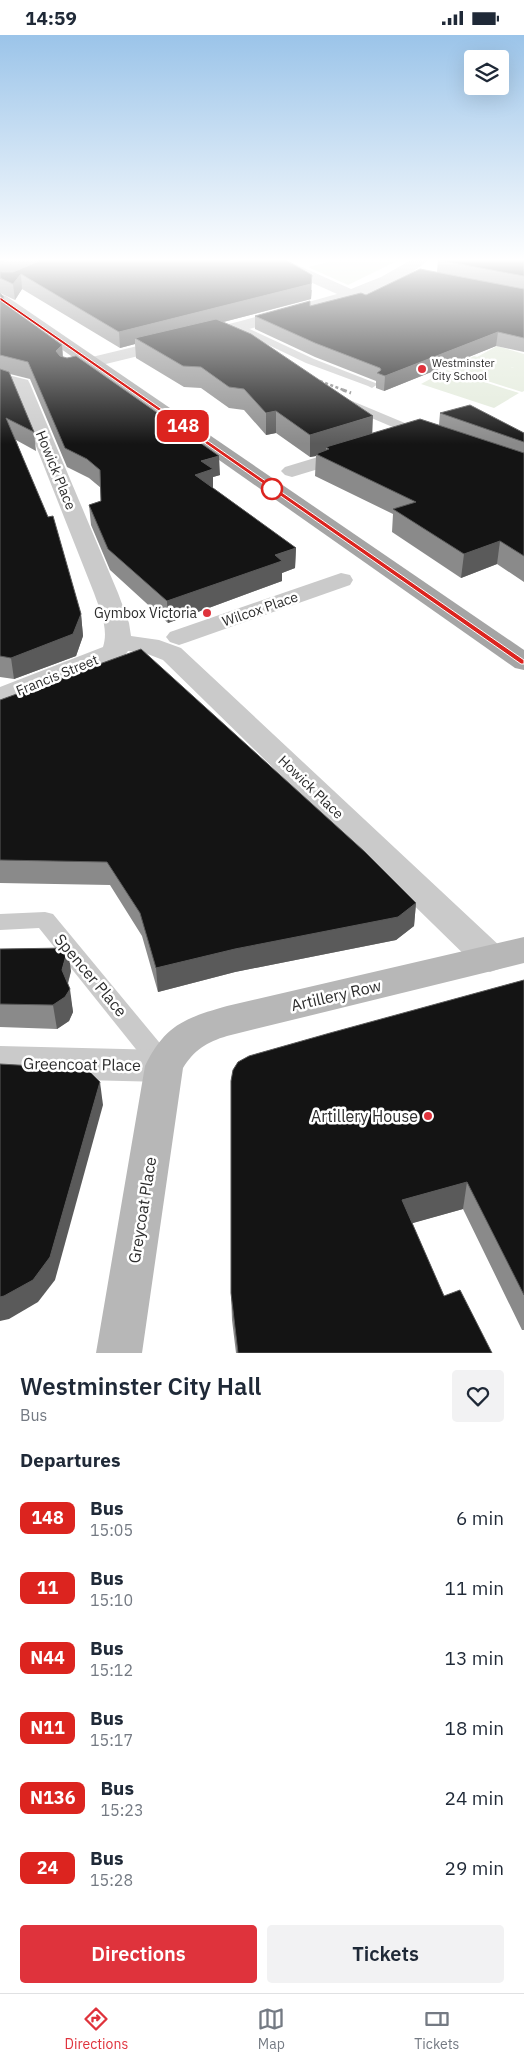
<!DOCTYPE html>
<html lang="en">
<head>
<meta charset="utf-8">
<style>
	:root { --surface:#fff; --page:#f2f2f3; --text:#1f2937; --muted:#747a83; --line:#e0e1e3; --accent:#df333c }
	body { margin:0; font-family:"IBM Plex Sans",sans-serif; background:var(--page); color:var(--text); height:100vh; display:flex; flex-direction:column; font-size:19px; white-space:nowrap }
	* { box-sizing:border-box; margin:0 }
	p { font-size:16px; color:var(--muted) }
	.icon { flex:none; width:28px; height:28px; fill:none; stroke:currentColor; stroke-width:2; stroke-linecap:round; stroke-linejoin:round }
	.map { position:relative; height:1318px; overflow:hidden }
	.sheet { display:flex; flex-direction:column; background:var(--surface); flex:1 }
	.sheet>* { flex:none }
	.badge { padding:0 10px; border-radius:8px; font-size:18px; line-height:32px }
	.tools { position:absolute; left:464px; top:15px; display:grid; gap:10px }
	.tools a { display:grid; place-items:center; width:45px; height:45px; border-radius:5px; background:var(--surface); box-shadow:0 5px 20px #0002; font-size:25px }
	.map>.badge { position:absolute; translate:-50% -50%; box-shadow:0 0 0 2px #fff }
	h2 { padding:0 20px; font-size:19px; line-height:45px }
	.round { display:grid; place-items:center; flex:none; width:52px; height:52px; border-radius:5px; background:var(--page) }
	.summary { display:flex; align-items:center; justify-content:space-between; height:85px; padding:0 20px }
	h1 { font-size:24px; font-weight:600; line-height:38px }
	.action { display:flex; gap:10px; margin-top:auto; padding:10px 20px }
	.action a { flex:1; height:58px; border-radius:5px; background:var(--accent); color:#fff; font-size:20px; font-weight:600; line-height:58px; text-align:center }
	.action a+a { background:var(--page); color:var(--text) }
	ul { padding:0; list-style:none }
	li { display:flex; align-items:center; gap:15px; height:70px; padding:0 20px }
	li div { flex:1 }
	li b { display:block; font-size:19px }
	li em { font-style:normal }
	li .badge { min-width:55px; font-weight:700; text-align:center }
	.status { display:flex; justify-content:space-between; align-items:center; height:35px; padding:0 25px; background:var(--surface); direction:ltr }
	.status svg { height:14px; fill:currentColor }
	.tabs { display:flex; justify-content:space-around; align-items:center; height:70px; border-top:1px solid var(--line); background:var(--surface); font-size:14px; color:var(--muted) }
	.tabs a { display:grid; justify-items:center; gap:2px }
	.tabs .on { color:var(--accent) }
	.map>svg:first-child { display:block }
	.green { fill:#e2eada }
	.lines { fill:none; stroke-linecap:round; stroke-linejoin:round }
	.lane { fill:#cacaca; fill-rule:evenodd }
	.street { fill:#cacaca; fill-rule:evenodd }
	.secondary { fill:#b7b7b7; fill-rule:evenodd }
	.primary { fill:#a5a5a5; fill-rule:evenodd }
	.rail-far1 { stroke:#828282; stroke-width:2.5; stroke-dasharray:3 2.5; stroke-linecap:butt }
	.rail { stroke:#828282; stroke-width:3; stroke-dasharray:4 3; stroke-linecap:butt }
	.wall { fill:#8a8a8a }
	.shaded-wall { fill:#5a5a5a }
	.building { fill:#141414; stroke:#5a5a5a }
	.line { fill:#dc241f; stroke:#fff }
	.poi-dot { fill:#df333c; stroke:#fff; stroke-width:2 }
	.stop-dot { fill:#fff; stroke:#dc241f; stroke-width:2.5 }
	.labels { text-anchor:middle; stroke-width:5; stroke-linejoin:round; paint-order:stroke }
	.far-poi-label { font-size:11px; fill:#2d2d2d; stroke:#fff; text-anchor:start }
	.street-label { font-size:14px; fill:#2d2d2d; stroke:#fff }
	.poi-label { font-size:14px; fill:#2d2d2d; stroke:#fff; text-anchor:end }
	.near-street-label { font-size:16px; fill:#2d2d2d; stroke:#fff }
	.near-poi-label { font-size:16px; fill:#2d2d2d; stroke:#fff; text-anchor:end }
</style>
</head>
<body>
<div class="status"><b>14:59</b><svg viewBox="0 0 49 12"><path d="M0 12V9h3v3zM5 12V6h3v6zM10 12V3h3v9zM15 12V0h3v12zM26 1h20v11H26zM47 4h2v5h-2z"/></svg></div>
<div class="map">
<svg width="524" height="1318" viewBox="0 0 524 1318">
	<rect width="100%" height="100%" fill="#fff"/>
	<!-- green -->
	<g class="green">
		<path d="M341,224h60l-53,26 -40,-18z"/>
		<path d="M497,311l27,8v37l-2,1 -72,-23 24,-13 40,12 -37,-11z"/>
		<path d="M447,335l72,23 -25,15 -73,-24z"/>
	</g>
	<g class="lines">
		<!-- lane -->
		<g class="lane">
			<path d="M239,289l75,35 64,25 -6,4 -4,-2 -62,-23 -71,-34v-4z"/>
			<path d="M345,363l79,33 2,3 -2,3h-8l-75,-32 -2,-3 2,-3z"/>
			<path d="M45,877l8,2 120,145 3,7 -3,7 -9,3 -9,-3 -116,-145 -39,2v-16z"/>
		</g>
		<!-- street -->
		<g class="street">
			<path d="M264,224h20l67,30 30,-12 32,-18h17l-20,15 -52,25 -105,29 -184,45 -6,-1 -3,-4 3,-4 178,-43 96,-27 -71,-32z"/>
			<path d="M0,338l28,7 2,4 88,209 11,30 2,13 28,4 22,8 321,300 6,10 -6,10 -12,4 -12,-4 -315,-308 -18,-7 -17,-2 -5,7 -123,47v-18l103,-40c6,-18 -3,-37 -9,-54l-81,-205 -13,-4z"/>
			<path d="M351,412l7,2 3,4 -3,4 -66,20 -7,-2 -4,-4 4,-4z"/>
			<path d="M341,538l9,2 3,5 -3,5 -162,57 -9,3 -9,-3 -4,-5 4,-5z"/>
			<path d="M0,1011l164,4 14,5 5,11 -5,11 -14,5 -164,-4z"/>
		</g>
		<!-- secondary -->
		<path class="secondary" d="M524,902v26l-297,73c-20,6 -33,14 -44,32l-41,285h-46l49,-287c20,-41 40,-48 82,-60z"/>
		<!-- primary -->
		<path class="primary" d="M0,259l6,2 518,354v20l-9,-2 -515,-362z"/>
		<!-- rail-far1 -->
		<path class="rail-far1" d="M320,346l26,10"/>
		<!-- rail -->
		<path class="rail" d="M343,355l8,3"/>
	</g>
	<!-- wall -->
	<g class="wall">
		<path d="M0,224l312,31 -1,9 -88,23 149,112 67,-9 1,-12 84,20v149l-27,-18 -36,14 -69,-46 1,-18 -78,-38 1,-20 -6,1 -34,-24 -10,2 -22,-25 -15,-2 -28,-20 -17,-1 -48,-29 -1,-14 -15,4 -98,-59 -7,11 -15,-7z"/>
		<path d="M524,224v93l-28,-6 -112,45 -8,-3v-7l-61,-24 -60,-28v-13l111,-21 71,-23 1,-12z"/>
		<path d="M0,258l5,11 57,41 1,12 157,118 -7,2v11l83,60 -1,20 -13,5v8l-114,42 -58,-53 -19,-45 -2,-20 12,-4v-13l-12,-10 -22,-11 -37,-88 -20,-5 24,58 2,19 -20,-11 65,174 2,22 -7,20 -62,23 -14,-2z"/>
		<path d="M0,665l416,203 -2,23 -18,14 -161,32 -77,20 -16,-56 -32,-51 -110,-2z"/>
		<path d="M0,914l71,22 -3,13 5,28 -4,9 -12,8 -57,-2z"/>
		<path d="M524,945v350h-2l-59,-121 -51,14 32,73 48,57h-256l-4,-33 -1,-27z"/>
	</g>
	<!-- shaded-wall -->
	<g class="shaded-wall">
		<path d="M10,224h36l-46,19v-13l1,-2z"/>
		<path d="M21,239l1,15 -7,11 -2,-16z"/>
		<path d="M312,240l-1,24 -168,44 -8,-5v6l-15,4 -1,-16z"/>
		<path d="M4,262l2,16 -5,-12z"/>
		<path d="M498,297l-2,14 -112,45 1,-15z"/>
		<path d="M62,310l1,17 -7,-11z"/>
		<path d="M276,376v22l-10,2v-22z"/>
		<path d="M373,381l-1,23 -43,10 -3,-2v6l-10,1v2l-6,1v-22z"/>
		<path d="M219,421l1,19 -7,2v12l-18,-14 6,-14z"/>
		<path d="M500,506l-3,23 -36,14 3,-24z"/>
		<path d="M296,513l-1,20 -13,5v8l-114,42 -1,-22 108,-46z"/>
		<path d="M81,579l2,22 -7,20 -62,23 -3,-21z"/>
		<path d="M416,868l-2,23 -18,14 -161,32 -77,20 -2,-24z"/>
		<path d="M68,913l3,23 -6,22 -3,-23z"/>
		<path d="M70,954l3,23 -4,9 -12,8 -4,-24z"/>
		<path d="M100,1047l3,23 -48,175 -17,22 -29,17 -9,2v-24z"/>
		<path d="M467,1147l-4,27 -64,18 3,-27z"/>
	</g>
	<!-- building -->
	<g class="building">
		<path d="M0,224h10l-9,4 -1,2z"/>
		<path d="M44,224h240l28,16 -1,9 -192,48 -98,-58 -8,10 -13,-6v-7l2,1h11z"/>
		<path d="M440,224h84v17l-86,-16z"/>
		<path d="M420,234l104,20v49l-26,-6 -113,44 -8,-3 4,-3 -1,-2 -65,-25 -60,-27 55,-15v5l51,-13 5,2z"/>
		<path d="M0,258l4,4 -3,4 61,44 -6,6 4,5 7,2 9,-2 143,100 -18,5 12,8 -18,6 101,73 -21,7 7,6 -115,40 -59,-52 -19,-44 12,-4 -1,-31 -13,-11 -22,-11 -37,-86 -28,-7z"/>
		<path d="M216,284l35,15 122,82 -63,19 -34,-24 -10,2 -22,-24 -15,-2 -28,-20 -18,-1 -48,-28z"/>
		<path d="M0,334l9,3 25,60 -28,-14 42,99 5,-1 28,98 -8,20 -62,24 -11,-2z"/>
		<path d="M470,370l54,28v9l-84,-29z"/>
		<path d="M420,384l104,34v103l-24,-15 -36,13 -71,-45 23,-7 -100,-48 13,-5 -3,-2z"/>
		<path d="M141,614l224,203 51,51 -18,14 -163,32 -79,19 -16,-55 -33,-51 -107,-2v-160z"/>
		<path d="M68,913l-6,22 8,19 -5,8 -12,8 -53,-1v-55z"/>
		<path d="M524,945v315l-57,-113 -65,18 42,96 16,-6 32,63h-254l-7,-60v-212l2,-11 5,-8 11,-6 81,-23z"/>
		<path d="M0,1029l87,5 13,13 -50,175 -17,23 -29,16 -4,1z"/>
	</g>
	<!-- sky -->
	<linearGradient id="sky" x2="0" y2="1"><stop stop-color="#9bc4e9"/><stop offset="0.55" stop-color="#fff"/><stop offset="1" stop-color="#fff" stop-opacity="0"/></linearGradient>
	<rect width="524" height="409" fill="url(#sky)"/>
	<!-- line -->
	<path class="line" d="M0,262l524,363v4h-3l-521,-364z"/>
	<!-- markers -->
	<g class="poi-dot">
		<circle cx="422" cy="334" r="5"/>
		<circle cx="207" cy="578" r="5"/>
		<circle cx="428" cy="1081" r="5"/>
	</g>
	<circle class="stop-dot" cx="272" cy="454" r="10"/>
	<g class="labels">
		<!-- far-poi labels -->
		<g class="far-poi-label">
			<text x="432" y="332">Westminster<tspan x="432" dy="13">City School</tspan></text>
		</g>
		<!-- street labels -->
		<g class="street-label">
			<text transform="translate(56 435) rotate(68)" y="5">Howick Place</text>
			<text transform="translate(260 574) rotate(-19)" y="5">Wilcox Place</text>
			<text transform="translate(57 640) rotate(-22)" y="5">Francis Street</text>
			<text transform="translate(311 752) rotate(44)" y="5">Howick Place</text>
		</g>
		<!-- poi labels -->
		<g class="poi-label">
			<text x="197" y="583">Gymbox Victoria</text>
		</g>
		<!-- near-street labels -->
		<g class="near-street-label">
			<text transform="translate(91 940) rotate(50)" y="6">Spencer Place</text>
			<text transform="translate(336 960) rotate(-13)" y="6">Artillery Row</text>
			<text transform="translate(82 1029) rotate(1)" y="6">Greencoat Place</text>
			<text transform="translate(142 1175) rotate(-81)" y="6">Greycoat Place</text>
		</g>
		<!-- near-poi labels -->
		<g class="near-poi-label">
			<text x="418" y="1087">Artillery House</text>
		</g>
	</g>
</svg>
<div class="tools">
<a><svg class="icon" aria-label="layers" viewBox="0 0 24 24"><path d="M12 4l9 5-9 5-9-5zM3 14l9 5 9-5"/></svg></a>
</div>
<b class="badge" style="left:183px;top:391px;background:#dc241f;color:#fff">148</b>
</div>
<section class="sheet">
<div class="summary"><div><h1>Westminster City Hall</h1><p>Bus</p></div><a class="round"><svg class="icon" aria-label="heart" viewBox="0 0 24 24"><path d="M12 20l-8-8c-3-5 5-10 8-4 3-6 11-1 8 4z"/></svg></a></div>
<h2>Departures</h2>
<ul>
<li><span class="badge" style="background:#dc241f;color:#fff">148</span><div><b>Bus</b><p>15:05</p></div><em>6 min</em></li>
<li><span class="badge" style="background:#dc241f;color:#fff">11</span><div><b>Bus</b><p>15:10</p></div><em>11 min</em></li>
<li><span class="badge" style="background:#dc241f;color:#fff">N44</span><div><b>Bus</b><p>15:12</p></div><em>13 min</em></li>
<li><span class="badge" style="background:#dc241f;color:#fff">N11</span><div><b>Bus</b><p>15:17</p></div><em>18 min</em></li>
<li><span class="badge" style="background:#dc241f;color:#fff">N136</span><div><b>Bus</b><p>15:23</p></div><em>24 min</em></li>
<li><span class="badge" style="background:#dc241f;color:#fff">24</span><div><b>Bus</b><p>15:28</p></div><em>29 min</em></li>
</ul>
<div class="action"><a>Directions</a><a>Tickets</a></div>
</section>
<nav class="tabs">
<a class="on"><svg class="icon" aria-label="directions" viewBox="0 0 24 24"><path d="M12 3l9 9-9 9-9-9zM9 14v-3h6M13 9l2 2-2 2"/></svg>Directions</a>
<a><svg class="icon" aria-label="map" viewBox="0 0 24 24"><path d="M3 6l6-2 6 2 6-2v14l-6 2-6-2-6 2zM9 4v14M15 6v14"/></svg>Map</a>
<a><svg class="icon" aria-label="tickets" viewBox="0 0 24 24"><path d="M3 7h18v10H3zM15 7v10"/></svg>Tickets</a>
</nav>
</body>
</html>
